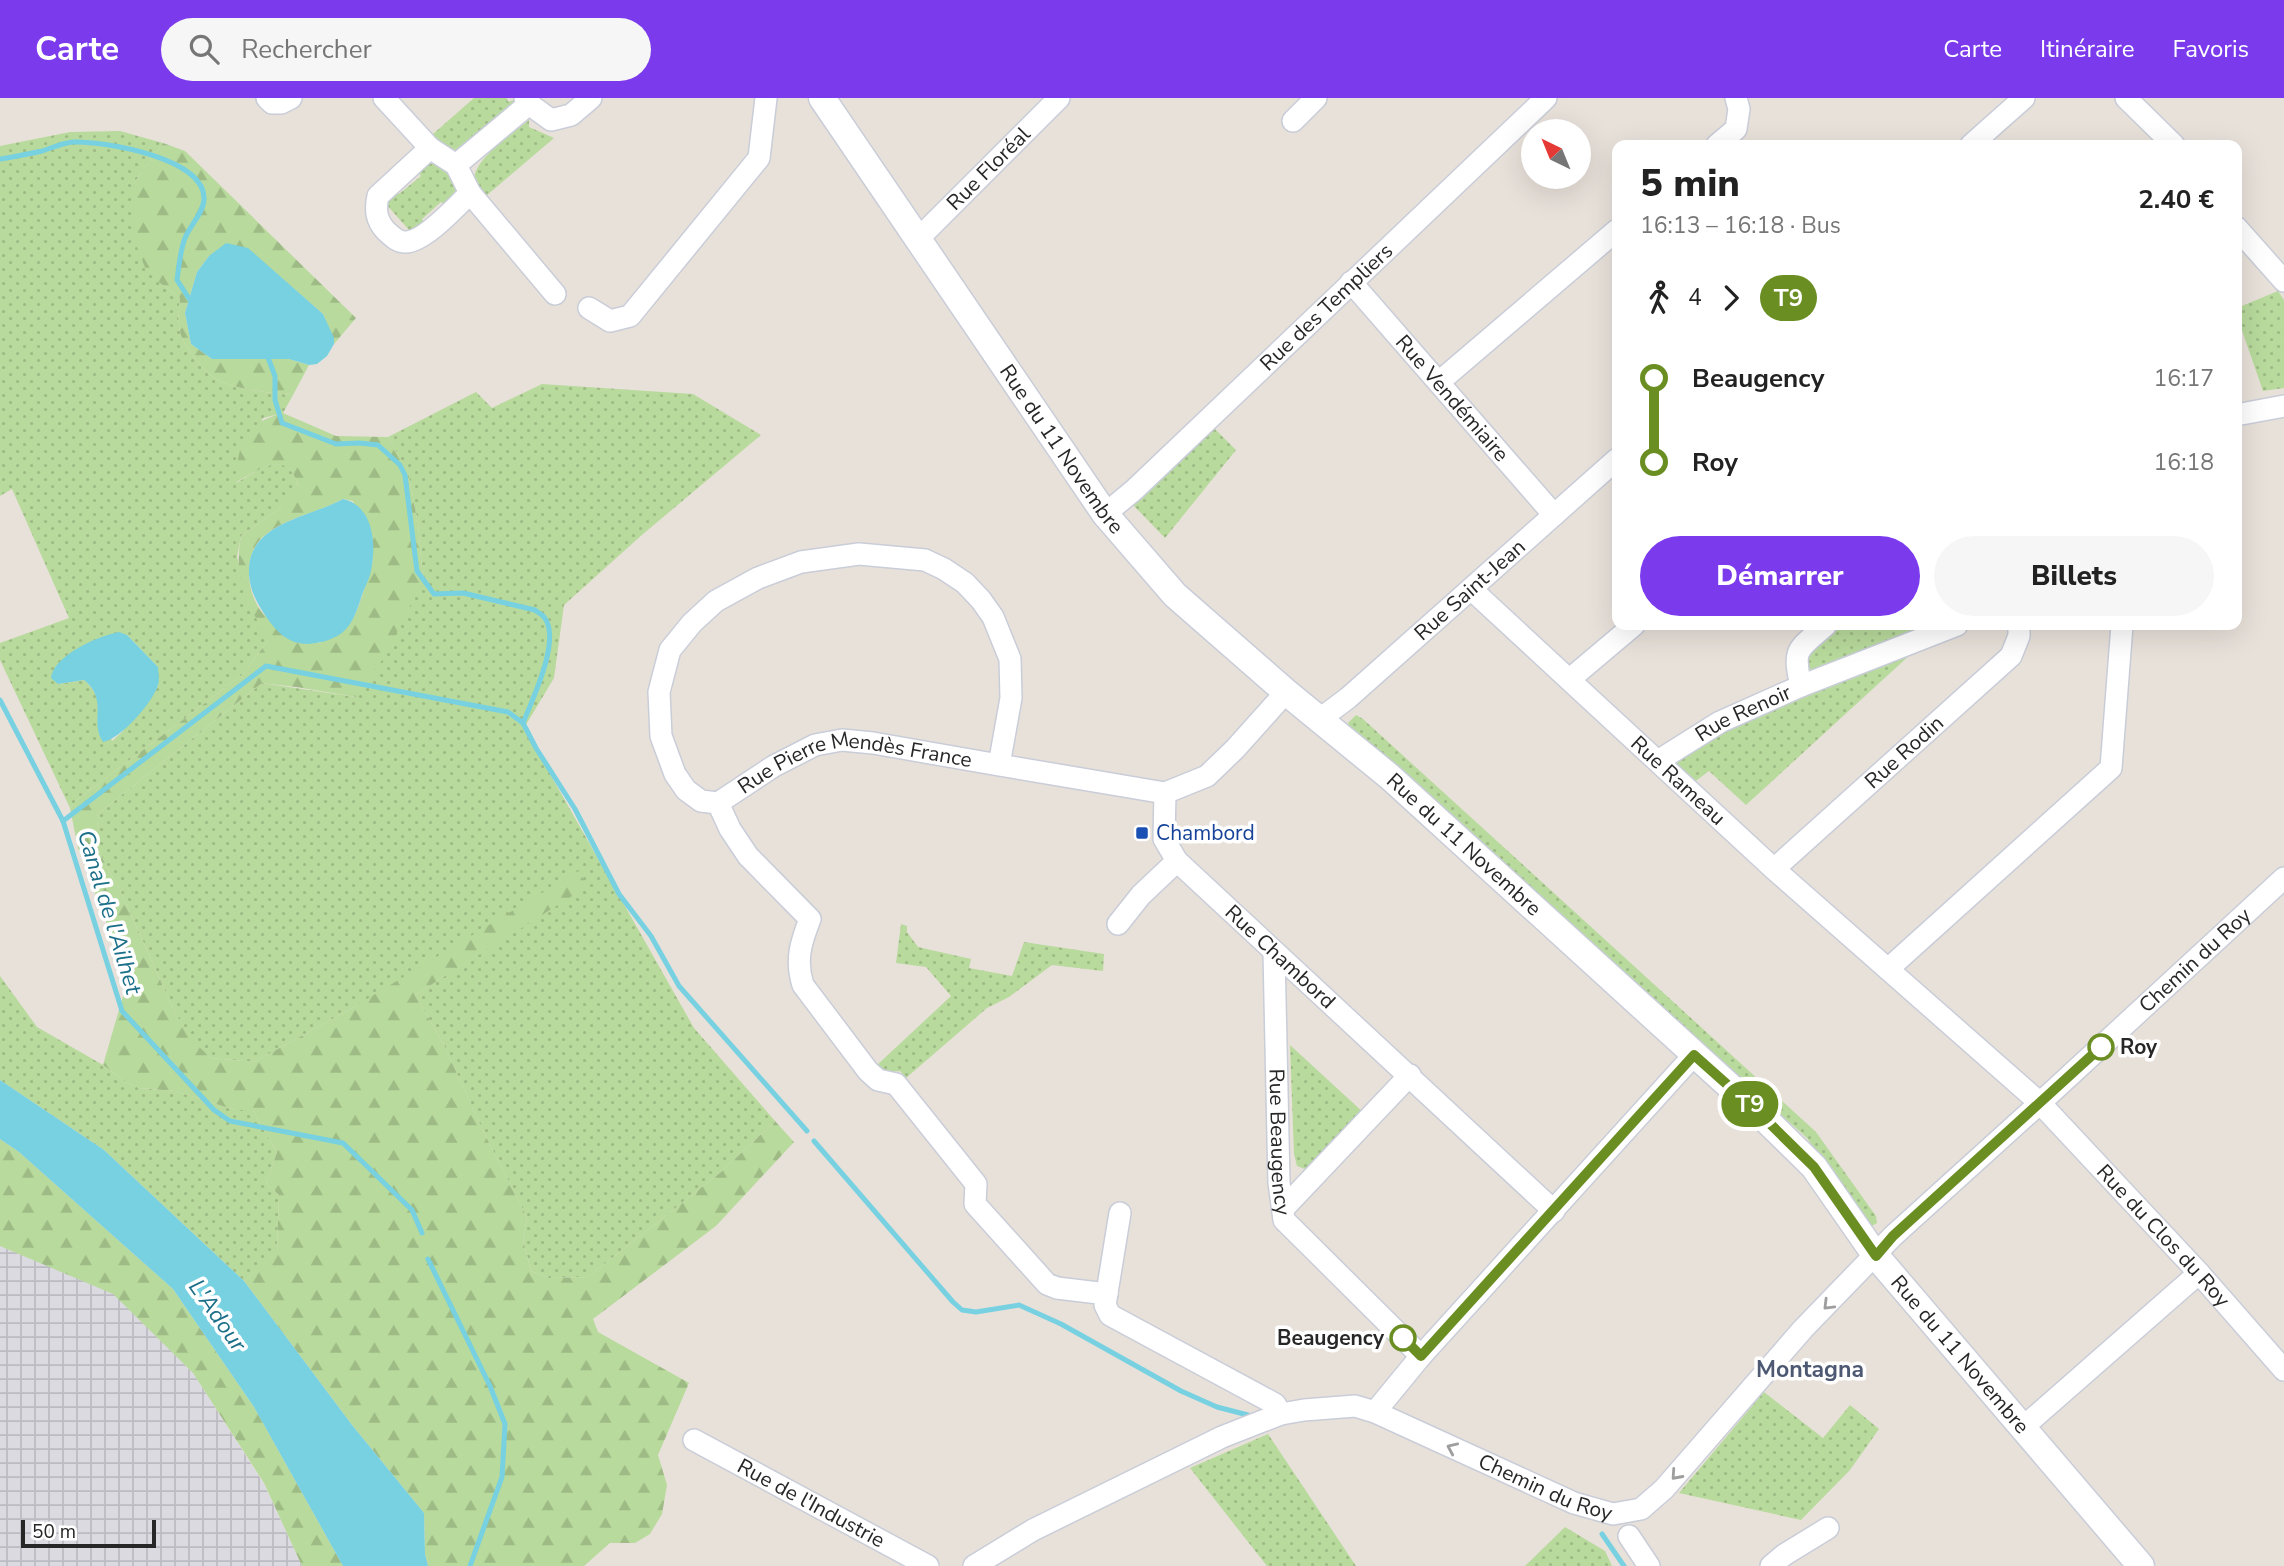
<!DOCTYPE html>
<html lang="fr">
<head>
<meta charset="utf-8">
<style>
	:root { --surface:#fff; --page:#f6f6f6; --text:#222; --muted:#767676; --accent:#7c3aed }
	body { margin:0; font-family:"Nunito Sans",sans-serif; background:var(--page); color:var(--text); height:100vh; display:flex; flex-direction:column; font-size:26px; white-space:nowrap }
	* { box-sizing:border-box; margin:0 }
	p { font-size:23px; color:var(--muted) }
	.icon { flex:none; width:38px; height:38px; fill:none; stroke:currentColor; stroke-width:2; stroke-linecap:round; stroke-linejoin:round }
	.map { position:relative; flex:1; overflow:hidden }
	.drawer { position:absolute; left:1612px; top:42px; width:630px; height:490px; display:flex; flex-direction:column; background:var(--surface); border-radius:14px; box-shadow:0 7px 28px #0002 }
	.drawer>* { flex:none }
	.badge { padding:0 14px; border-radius:23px; font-size:24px; line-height:46px }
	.needle { width:46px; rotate:317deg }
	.tools { position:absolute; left:1521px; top:21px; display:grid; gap:14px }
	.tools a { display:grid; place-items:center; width:70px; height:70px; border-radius:50%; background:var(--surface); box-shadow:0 7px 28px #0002; font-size:35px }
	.scale { position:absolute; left:21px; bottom:18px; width:135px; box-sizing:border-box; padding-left:7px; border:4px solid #272727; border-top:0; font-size:19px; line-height:24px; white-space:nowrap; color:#272727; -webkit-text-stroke:5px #fff; paint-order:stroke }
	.map>.badge { position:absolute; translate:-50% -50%; box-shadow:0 0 0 4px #fff }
	.legs { display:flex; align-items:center; gap:10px; height:77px; padding:0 28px; font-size:23px }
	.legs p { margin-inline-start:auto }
	.head { display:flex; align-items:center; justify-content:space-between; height:119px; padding:0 28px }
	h1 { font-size:38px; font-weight:800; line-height:52px }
	.cta { display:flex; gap:14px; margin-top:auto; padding:14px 28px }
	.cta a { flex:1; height:80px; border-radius:42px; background:var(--accent); color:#fff; font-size:28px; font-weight:800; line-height:80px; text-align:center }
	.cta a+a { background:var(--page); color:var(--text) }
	ul { padding:0 28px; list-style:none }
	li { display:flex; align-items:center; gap:24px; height:84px; font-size:26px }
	li i { display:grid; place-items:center; width:10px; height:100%; margin:0 9px; background:currentColor }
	li i::after { content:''; width:18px; height:18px; margin:-9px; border:5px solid; border-radius:50%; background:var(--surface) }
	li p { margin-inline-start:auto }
	li:first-child i { background:linear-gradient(#0000 50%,currentColor 0) }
	li:last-child i { background:linear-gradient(currentColor 50%,#0000 0) }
	header { display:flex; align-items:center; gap:42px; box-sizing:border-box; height:98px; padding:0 35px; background:var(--accent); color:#fff }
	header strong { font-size:33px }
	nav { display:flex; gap:38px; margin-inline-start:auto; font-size:24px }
	.search { width:490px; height:63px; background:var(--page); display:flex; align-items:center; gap:18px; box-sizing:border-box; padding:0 24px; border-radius:38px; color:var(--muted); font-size:26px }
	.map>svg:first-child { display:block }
	.industrial { fill:url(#industrial-grid) }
	.grass { fill:url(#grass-dots); fill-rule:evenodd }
	.forest { fill:url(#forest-firs); fill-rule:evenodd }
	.water { fill:#77d1e1 }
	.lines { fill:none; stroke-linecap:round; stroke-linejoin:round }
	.stream { stroke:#77d1e1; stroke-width:5 }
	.minor-casing { stroke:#c9cdd8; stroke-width:24 }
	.tertiary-casing { stroke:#c9cdd8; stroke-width:29 }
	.minor { stroke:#fff; stroke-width:21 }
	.tertiary { stroke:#fff; stroke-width:26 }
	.oneway { stroke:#9e9e9e }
	.line-1-casing { stroke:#fff; stroke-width:16 }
	.line-1 { stroke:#6b8e23; stroke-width:10 }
	.transit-dot { fill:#1a4fb4; stroke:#fff; stroke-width:2.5 }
	.stop-1-dot { fill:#fff; stroke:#6b8e23; stroke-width:3.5 }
	.labels { text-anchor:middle; stroke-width:7; stroke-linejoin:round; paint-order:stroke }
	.street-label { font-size:21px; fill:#272727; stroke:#fff }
	.transit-label { font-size:21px; fill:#164399; stroke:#fff; text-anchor:start }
	.stop-label { font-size:21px; font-weight:bold; fill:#272727; stroke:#fff; text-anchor:start }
	.water-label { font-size:23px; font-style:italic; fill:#1b6f88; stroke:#fff }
	.neighbourhood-label { font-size:23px; font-weight:bold; fill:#4d5873; stroke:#fff }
</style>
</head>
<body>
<header>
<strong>Carte</strong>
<div class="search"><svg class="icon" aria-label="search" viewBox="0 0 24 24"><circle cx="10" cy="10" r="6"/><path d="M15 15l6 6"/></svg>Rechercher</div>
<nav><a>Carte</a><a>Itinéraire</a><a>Favoris</a></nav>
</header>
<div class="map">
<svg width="2284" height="1468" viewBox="0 0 2284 1468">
	<defs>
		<pattern id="industrial-grid" width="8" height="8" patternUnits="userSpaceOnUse" patternTransform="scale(1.75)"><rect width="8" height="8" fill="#dbdae1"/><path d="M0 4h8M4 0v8" fill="none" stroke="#bcbbc1"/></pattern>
		<pattern id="grass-dots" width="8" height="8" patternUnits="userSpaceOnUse" patternTransform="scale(1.75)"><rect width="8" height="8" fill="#b8da9c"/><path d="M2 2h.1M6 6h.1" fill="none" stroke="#9ebb86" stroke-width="1.8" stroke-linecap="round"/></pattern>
		<pattern id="forest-firs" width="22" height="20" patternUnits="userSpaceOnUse" patternTransform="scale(1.75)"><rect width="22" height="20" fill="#b8da9c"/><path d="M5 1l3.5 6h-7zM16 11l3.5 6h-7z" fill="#9ebb86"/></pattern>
	</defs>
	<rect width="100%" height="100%" fill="#e8e1da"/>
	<!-- industrial -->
	<path class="industrial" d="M0,1148l113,47 80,80 71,111 38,82h-302z"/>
	<!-- grass -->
	<g class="grass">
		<path d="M474,0h33l1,4 6,-2v3l-47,42 -11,5 -14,-4 -9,-12z"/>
		<path d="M529,22v7l25,11 -68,58c-4,-4 -9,-8 -11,-13 -7,-20 39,-51 54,-63z"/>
		<path d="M120,33l43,12 -29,40 26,100 20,15c-1,12 -3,25 1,37 4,13 25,39 37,45 17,9 56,14 75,15l-10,18 -20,5 -27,65c22,-13 52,-36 62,3l-16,21 -41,29 -4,21 17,57 11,18 3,9 -26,34 -164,124 -8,9 -70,-148v-17l69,-25 -57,-129 -12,7v-350l70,-14zM127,537l31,32v19l-36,46 -10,9c-7,-21 -11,-47 -28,-61l-26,4z"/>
		<path d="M425,65c14,0 35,10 31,29 0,5 -6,11 -9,15l-6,-5 -19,17 4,6 -9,5h-8l-24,-27 9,-15 5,6 22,-18 -5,-6z"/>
		<path d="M2278,193l6,9v88l-21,3 -26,-75v-8z"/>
		<path d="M542,286l151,10 68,41 -118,99 -79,71 -10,73 -30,50 170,300 81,93 -54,51 -133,105 -39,1 -18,-7 -8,-31 4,-23 -43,-84 -40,-88 -29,-50 172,-109 -233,121 -100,55 -43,-4 -16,-14 -20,-31 -55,-123 -25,-45 4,-32 163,-130 94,14 67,-117 -5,-57 -10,-50 -20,-36 88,-45 16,16z"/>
		<path d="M1215,331l21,21 -71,88 -32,-33z"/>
		<path d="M1836,527h103l-124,48 -10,-3 1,-20z"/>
		<path d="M1911,556l-165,151 -37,-34 -16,12 -17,-20 4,-8 18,-12 104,-46z"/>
		<path d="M1356,617l7,4 453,413 60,84 1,7 -7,4 -63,-89 -458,-411 -1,-4z"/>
		<path d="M901,826l6,2v6l11,15 53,12 -2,9 43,8 12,-34 80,12 -1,17 -51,-6 -43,32 -22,11 -81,70 -6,-7 -19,2 -5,-7 75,-70 -25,-29 -30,-4z"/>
		<path d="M0,878l37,51 66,38 21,16 15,7 36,3 60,19h18l24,42 -11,31 13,12 -2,58 -33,28 -140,-131 -104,-70z"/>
		<path d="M1290,947l75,69 -49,52 -11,3 -8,-3 -3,-12z"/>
		<path d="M1764,1294l59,46 27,-33 29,24 -29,41 -49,50 -122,-27z"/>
		<path d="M1268,1336l88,132h-89l-77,-98z"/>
		<path d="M1565,1429l40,24 7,15h-87z"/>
	</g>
	<!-- forest -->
	<g class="forest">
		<path d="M163,45l22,8 171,167 -22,26 -1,-6 -10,-24 -75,-65 -39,7 -12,16 -12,41 6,31 21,15h77l20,6 -16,30c-19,-1 -58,-6 -75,-15 -12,-6 -33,-32 -37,-45 -4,-12 -2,-25 -1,-37l-20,-15 -14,-13 -14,-36 2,-51z"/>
		<path d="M283,315l53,23 52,1 20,35 10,51 5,57 -38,76 -29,41 -60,-10 -34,-4 -163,130 -4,32 25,45 55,123 20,30 16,15 43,4 100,-55 224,-136 10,15 -173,109 29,50 40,88 43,84 -4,23 8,31 18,7 39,-1 133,-105 54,-51 19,21 -78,84 -123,93 5,13 91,51 -31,72 9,30 -5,29 -12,20 -15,9h-25l-26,23h-156l-3,-12 -1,-41 -72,-88 -108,-144 33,-29 2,-57 -13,-12 11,-31 -24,-42h-18l-60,-19 -36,-3 -15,-7 -21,-16 25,-86 -50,-131 -8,-40 8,-9 164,-124 26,-34c-4,-11 -10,-19 -16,-30 -13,-23 -16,-49 -11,-75l41,-29 16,-22c-11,-38 -41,-14 -63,-2 4,-38 7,-59 48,-70zM343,401l10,2 20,57c-2,14 -7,25 -11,38 -9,28 -16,39 -44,47 -15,-7 -37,-14 -49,-24 -23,-18 -28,-64 -5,-83 22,-19 54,-23 79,-37z"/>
		<path d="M0,1041l19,13 154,137 81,118 89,159h-41l-38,-83 -71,-110 -80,-79 -113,-48z"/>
	</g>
	<!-- water -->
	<g class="water">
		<path d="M226,145l22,5 75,66 11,24v6l-7,12 -10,8 -8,1 -20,-6h-77l-21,-15 -6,-31 12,-41 12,-16z"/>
		<path d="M343,401c32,7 34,49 27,76 -2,7 -6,13 -8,20 -5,15 -9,31 -23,40 -10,6 -20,8 -31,9 -22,0 -34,-15 -45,-32 -9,-14 -15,-28 -14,-45 3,-45 62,-50 94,-68z"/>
		<path d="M119,534l8,3 31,32c0,6 2,12 0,18 -5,17 -37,54 -55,57 -14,-21 6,-42 -19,-62l-26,4 -7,-6c3,-23 47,-42 68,-46z"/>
		<path d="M0,982l104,70 140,131 108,144 72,88 1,41 3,12h-85l-89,-159 -81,-118 -154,-137 -19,-13z"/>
	</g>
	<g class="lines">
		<!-- stream -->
		<g class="stream">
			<path d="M0,61c14,-2 28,-5 42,-8 10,-3 20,-8 31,-9 31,-1 134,16 131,58 -1,13 -14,26 -19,38 -5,13 -6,28 -8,42l13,20 4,2"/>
			<path d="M267,257l8,21v24l7,23 54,21 23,-1 19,2 22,20 5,10 12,96 17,23 29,-1 72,17c3,3 7,4 9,7 18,22 -12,83 -21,106"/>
			<path d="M0,602l63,121 59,190 92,99 16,11 113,22 69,67 10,23"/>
			<path d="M63,723l203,-155 242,46 15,11 13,25 39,61 44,85 32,42 28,50 128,145"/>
			<path d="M814,1043l139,161 9,8 14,2 43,-7 42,19 120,67 36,16 31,8"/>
			<path d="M428,1161l62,127 15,38 -3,53 -32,89"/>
			<path d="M1602,1436l22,32"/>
		</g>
		<!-- minor casing -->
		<g class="minor-casing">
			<g id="minor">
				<path d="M267,0l5,5h9l10,-5"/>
				<path d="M384,0l46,50 26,17 14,28 85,101"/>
				<path d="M525,0l4,6 22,16 20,-5 20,-17"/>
				<path d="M2126,0l48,47"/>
				<path d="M1293,23l23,-23"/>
				<path d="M1717,47l19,-16 3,-20 -3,-11"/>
				<path d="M1971,47l53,-47"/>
				<path d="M430,50l-52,48c-3,14 -2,24 8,35 6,5 11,11 19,11 18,1 52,-36 65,-49"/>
				<path d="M456,67l73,-61"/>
				<path d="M2236,129l48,54"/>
				<path id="s1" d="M916,139l10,-6 133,-133"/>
				<path id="s2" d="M1351,184l203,233"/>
				<path d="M589,210l21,13 20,-5 129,-158 7,-60"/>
				<path d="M1439,284l178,-152"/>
				<path d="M2236,317l48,-9"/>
				<path id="s3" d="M1105,416l29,-24 412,-392"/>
				<path id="s4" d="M1471,491l303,280 266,234 159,170 85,97"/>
				<path d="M1570,581l64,-54"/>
				<path d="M1801,588l156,-61"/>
				<path id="s5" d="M1286,594l-51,57 -28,27 -42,17 -1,46 13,22 377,350"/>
				<path id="s6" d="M1320,621l28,-21 269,-239"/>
				<path id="s7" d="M1658,663l62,-39 81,-36c-9,-39 -3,-36 25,-61"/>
				<path id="s8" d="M999,667l12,-67 -1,-39 -17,-42 -12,-17 -16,-17 -21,-14 -19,-9 -66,-6 -58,8 -43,16 -42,23 -24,22 -22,27 -11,42 2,44 14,38 11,16 15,11 17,2 56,-37 41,-21 27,-5 31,3 126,22 166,28"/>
				<path d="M718,705l12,26 18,27 62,63c-9,23 -15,41 -7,66l65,86 10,9 18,4 80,100 -1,20 72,80 10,4 50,6"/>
				<path id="s9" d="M1774,771l237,-213 8,-20v-11"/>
				<path d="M1118,826l23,-29 36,-34"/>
				<path id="s10" d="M1274,855l5,230 5,37 137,136"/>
				<path d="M1888,871l223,-201 11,-143"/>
				<path d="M1283,1111l127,-134"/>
				<path d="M1120,1115l-15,92 5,10 165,89 6,10"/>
				<path d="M1375,1314l46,-56 273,-301"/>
				<path d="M2021,1331l178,-156"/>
				<path id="s11" d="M694,1342l234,126"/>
				<path d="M1629,1438l20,30"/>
				<path id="s12" d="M974,1468l59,-36 189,-93 38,-15 21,-8 23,-4 51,-4 20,6 199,91 39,11 28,-5 23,-20 139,-160 90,-93 147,-133 244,-225"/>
				<path d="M1771,1468l13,-11 44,-27"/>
			</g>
		</g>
		<!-- tertiary casing -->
		<g class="tertiary-casing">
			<g id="tertiary">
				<path id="s13" d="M822,0l283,416 70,81 111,97 104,85 368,335 56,55 62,89 265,310"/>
			</g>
		</g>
		<!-- minor -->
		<use href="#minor" class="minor"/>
		<!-- tertiary -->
		<use href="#tertiary" class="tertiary"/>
	</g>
	<!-- one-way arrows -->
	<defs><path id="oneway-chevron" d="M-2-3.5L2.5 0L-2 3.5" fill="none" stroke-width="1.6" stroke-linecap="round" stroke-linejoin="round" transform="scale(1.75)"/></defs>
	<g class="oneway">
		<use href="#oneway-chevron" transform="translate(1828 1207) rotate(135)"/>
		<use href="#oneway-chevron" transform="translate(1452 1350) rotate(-156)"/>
		<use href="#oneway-chevron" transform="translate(1676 1377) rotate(132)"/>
	</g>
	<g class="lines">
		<!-- line-1 casing -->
		<g class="line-1-casing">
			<path id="line-1" d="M1403,1240l18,18 273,-301 64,57 56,55 62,89 17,-20 208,-189"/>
		</g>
		<!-- line-1 -->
		<use href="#line-1" class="line-1"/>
	</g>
	<!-- markers -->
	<rect class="transit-dot" x="1135" y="728" width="14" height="14" rx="3.5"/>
	<g class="stop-1-dot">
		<circle cx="2101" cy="949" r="12"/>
		<circle cx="1403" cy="1240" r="12"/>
	</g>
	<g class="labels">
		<!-- street labels -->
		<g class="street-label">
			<text dy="7" stroke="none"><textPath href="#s1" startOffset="100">Rue Floréal</textPath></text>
			<text dy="7" stroke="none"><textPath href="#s3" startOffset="303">Rue des Templiers</textPath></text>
			<text dy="7" stroke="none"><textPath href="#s2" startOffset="154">Rue Vendémiaire</textPath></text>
			<text dy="7" stroke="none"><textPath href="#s13" startOffset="425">Rue du 11 Novembre</textPath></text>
			<text dy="7" stroke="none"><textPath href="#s6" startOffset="198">Rue Saint-Jean</textPath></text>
			<text dy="7" stroke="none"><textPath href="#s7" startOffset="98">Rue Renoir</textPath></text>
			<text dy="7" stroke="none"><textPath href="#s9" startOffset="175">Rue Rodin</textPath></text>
			<text dy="7" stroke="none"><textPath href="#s8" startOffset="861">Rue Pierre Mendès France</textPath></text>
			<text dy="7" stroke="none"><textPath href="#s4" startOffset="282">Rue Rameau</textPath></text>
			<text dy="7" stroke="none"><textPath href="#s13" startOffset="992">Rue du 11 Novembre</textPath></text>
			<text dy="7" stroke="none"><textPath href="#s5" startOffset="373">Rue Chambord</textPath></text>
			<text dy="7" stroke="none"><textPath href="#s12" startOffset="1507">Chemin du Roy</textPath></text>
			<text dy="7" stroke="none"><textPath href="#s10" startOffset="189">Rue Beaugency</textPath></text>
			<text dy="7" stroke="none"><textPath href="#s4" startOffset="948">Rue du Clos du Roy</textPath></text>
			<text dy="7" stroke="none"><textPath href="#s13" startOffset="1706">Rue du 11 Novembre</textPath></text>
			<text dy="7" stroke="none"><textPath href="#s12" startOffset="625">Chemin du Roy</textPath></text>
			<text dy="7" stroke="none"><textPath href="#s11" startOffset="133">Rue de l'Industrie</textPath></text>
		</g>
		<!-- transit labels -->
		<g class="transit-label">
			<text x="1156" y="742">Chambord</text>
		</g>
		<!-- stop labels -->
		<g class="stop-label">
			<text x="2120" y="956">Roy</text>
			<text x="1384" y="1247" text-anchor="end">Beaugency</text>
		</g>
		<!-- water labels -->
		<g class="water-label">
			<text transform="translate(110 814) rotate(73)" y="8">Canal de l'Ailhet</text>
			<text transform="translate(218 1217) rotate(55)" y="8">L'Adour</text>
		</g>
		<!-- neighbourhood labels -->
		<g class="neighbourhood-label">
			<text x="1810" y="1279">Montagna</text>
		</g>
	</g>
</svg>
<div class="tools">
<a><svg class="needle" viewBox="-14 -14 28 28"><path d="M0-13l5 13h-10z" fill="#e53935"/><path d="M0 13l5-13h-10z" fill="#767676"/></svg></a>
</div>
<div class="scale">50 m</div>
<b class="badge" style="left:1750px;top:1006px;background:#6b8e23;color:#fff">T9</b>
<section class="drawer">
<div class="head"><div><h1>5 min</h1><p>16:13 – 16:18 · Bus</p></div><b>2.40 €</b></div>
<div class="legs"><svg class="icon" aria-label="walk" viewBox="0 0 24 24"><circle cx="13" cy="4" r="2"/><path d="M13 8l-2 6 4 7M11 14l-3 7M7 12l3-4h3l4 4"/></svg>4<svg class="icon" aria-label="forward" viewBox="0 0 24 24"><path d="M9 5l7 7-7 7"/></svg><b class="badge" style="background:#6b8e23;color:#fff">T9</b></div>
<ul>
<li><i style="color:#6b8e23"></i><b>Beaugency</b><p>16:17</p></li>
<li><i style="color:#6b8e23"></i><b>Roy</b><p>16:18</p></li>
</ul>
<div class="cta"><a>Démarrer</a><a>Billets</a></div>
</section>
</div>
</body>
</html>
